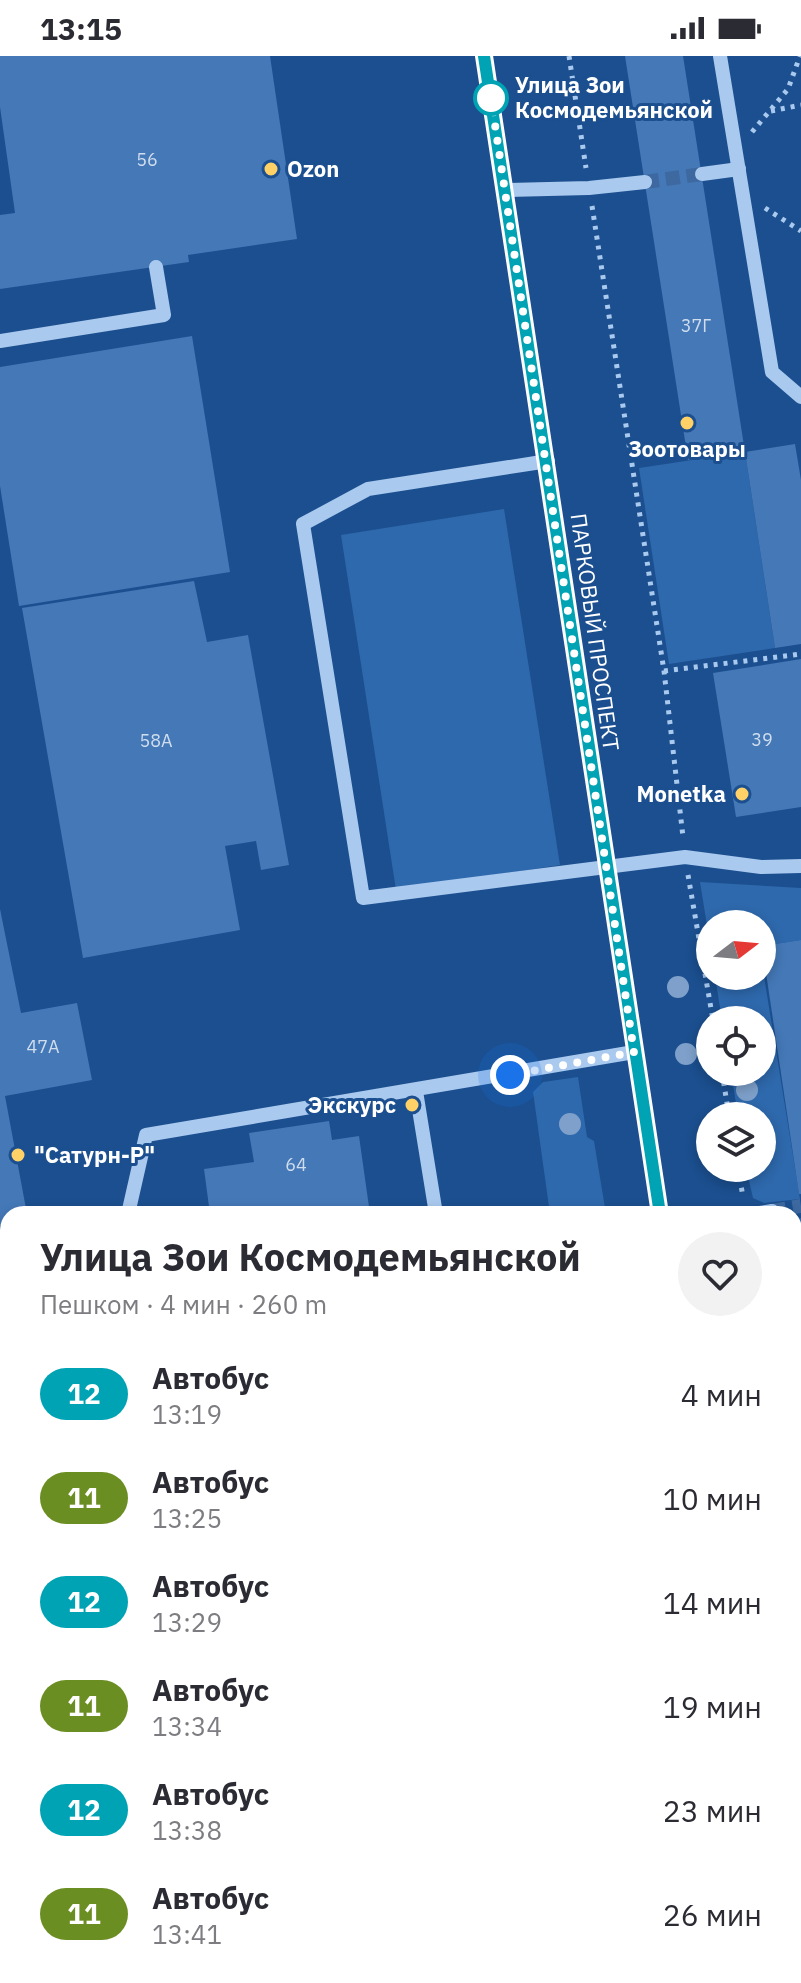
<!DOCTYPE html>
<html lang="ru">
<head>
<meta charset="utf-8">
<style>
	:root { --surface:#fff; --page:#f2f2f3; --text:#2b2b33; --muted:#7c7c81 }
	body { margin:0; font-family:"IBM Plex Sans",sans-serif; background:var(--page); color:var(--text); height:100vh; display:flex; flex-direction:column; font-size:30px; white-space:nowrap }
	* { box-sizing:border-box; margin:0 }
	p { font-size:26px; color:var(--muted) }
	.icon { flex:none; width:44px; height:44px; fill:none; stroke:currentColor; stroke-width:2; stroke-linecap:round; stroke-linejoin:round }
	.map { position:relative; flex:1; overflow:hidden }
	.side { position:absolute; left:0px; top:1150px; width:802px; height:778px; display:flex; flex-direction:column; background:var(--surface); border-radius:24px 24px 0 0; box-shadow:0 4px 12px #0003 }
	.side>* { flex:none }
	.badge { padding:0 16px; border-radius:26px; font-size:28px; line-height:52px }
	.needle { width:52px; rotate:74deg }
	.controls { position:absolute; left:696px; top:854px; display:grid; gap:16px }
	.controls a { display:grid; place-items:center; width:80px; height:80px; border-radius:50%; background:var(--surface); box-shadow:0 4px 12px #0003; font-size:40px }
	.you { position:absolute; width:40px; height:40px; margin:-20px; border:6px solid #fff; border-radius:50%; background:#1a73e8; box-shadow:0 0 0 12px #1a73e833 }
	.map>.badge { position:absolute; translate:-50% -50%; box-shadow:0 0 0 4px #fff }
	.round { display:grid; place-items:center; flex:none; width:84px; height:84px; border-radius:42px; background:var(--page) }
	.summary { display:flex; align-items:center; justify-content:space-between; height:136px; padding:0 40px }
	h1 { font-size:38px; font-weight:700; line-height:60px }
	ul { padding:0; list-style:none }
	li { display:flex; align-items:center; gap:24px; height:104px; padding:0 40px }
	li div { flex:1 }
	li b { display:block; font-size:30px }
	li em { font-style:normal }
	li .badge { min-width:88px; font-weight:700; text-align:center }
	.status { display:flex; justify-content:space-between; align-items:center; height:56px; padding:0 40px; background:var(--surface); direction:ltr }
	.status svg { height:22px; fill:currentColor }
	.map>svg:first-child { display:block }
	.green { fill:#2e69ad }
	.building { fill:#4478b7 }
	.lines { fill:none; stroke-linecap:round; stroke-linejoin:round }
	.minor-tunnel { stroke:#3d69a0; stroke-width:14; stroke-dasharray:14 7; stroke-linecap:butt }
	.path { stroke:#a9c9ee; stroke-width:5; stroke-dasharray:4 6; stroke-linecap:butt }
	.minor { stroke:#a9c9ee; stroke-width:14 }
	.tree { fill:#7ea0ca }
	.line-casing { stroke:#fff; stroke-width:18 }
	.line { stroke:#00a3b4; stroke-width:12 }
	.walk { stroke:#fff; stroke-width:8; stroke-dasharray:0 14.4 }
	.stop-dot { fill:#fff; stroke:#00a3b4; stroke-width:4 }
	.poi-dot { fill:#ffd166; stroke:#1b4f8f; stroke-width:3 }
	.labels { text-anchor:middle; stroke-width:6; stroke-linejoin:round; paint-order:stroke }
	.number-label { font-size:18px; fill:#d0dded }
	.stop-label { font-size:22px; font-weight:bold; fill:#fff; stroke:#1b4f8f; text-anchor:start }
	.poi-label { font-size:22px; font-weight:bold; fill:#fff; stroke:#1b4f8f; text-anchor:start }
	.street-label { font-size:22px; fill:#fff; stroke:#1b4f8f }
</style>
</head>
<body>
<div class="status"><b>13:15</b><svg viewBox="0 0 49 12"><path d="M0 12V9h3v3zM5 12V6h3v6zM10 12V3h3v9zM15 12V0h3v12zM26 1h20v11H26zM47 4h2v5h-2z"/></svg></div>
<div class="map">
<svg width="801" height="1927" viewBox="0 0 801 1927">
	<rect width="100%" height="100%" fill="#1b4f8f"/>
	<!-- green -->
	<g class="green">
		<path d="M745,396l30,196 -106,16 -30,-196z"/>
		<path d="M504,453l56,356 -164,25 -55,-355z"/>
		<path d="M700,826l101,6v52l-39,6v-22h-52v20z"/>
		<path d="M762,908l38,235 -36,4 -11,-5 -7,-30h16v-52h-24l-7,-44h31v-52h-40l-7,-44h47z"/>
		<path d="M578,1021l9,60 7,4 12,73h-56l-17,-122 10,-10z"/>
		<path d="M801,1162v280l-7,-43v-236z"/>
	</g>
	<!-- building -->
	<g class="building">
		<path d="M0,0h270l27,183 -109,16 1,7 -189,27v-74l15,-2 -15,-106z"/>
		<path d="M625,0h58l62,396 -57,8z"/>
		<path d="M192,280l38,236 -211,34 -19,-120v-119z"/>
		<path d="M795,388l6,36v164l-26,4 -30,-196z"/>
		<path d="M194,525l13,61 41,-7 41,230 -28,5 -5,-29 -31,5 15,84 -157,28 -61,-350z"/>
		<path d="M801,603v148l-65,10 -23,-144z"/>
		<path d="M0,853l21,104 56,-10 15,77 -87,16 22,118h-19v10l-8,1z"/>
		<path d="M801,884v254h-2l-37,-248z"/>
		<path d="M329,1065l3,19 27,-4 11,78h-160l-6,-45 50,-7 -5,-29z"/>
		<path d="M8,1310v51l-8,1v-50z"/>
		<path d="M78,1920h428l1,7h-428z"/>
	</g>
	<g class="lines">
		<!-- minor-tunnel -->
		<g class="minor-tunnel">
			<path d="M645,126l57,-8"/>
			<path d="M772,1155l29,-5"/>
		</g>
		<!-- path -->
		<g class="path">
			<path d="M569,0l17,112"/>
			<path d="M771,55l30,-6"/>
			<path d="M752,76l36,-43 12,-33"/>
			<path d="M592,150l72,465 19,166"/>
			<path d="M765,152l36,23"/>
			<path d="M664,615l137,-17"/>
			<path d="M688,819l25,145"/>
			<path d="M722,1016l7,44"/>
			<path d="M738,1112l5,29"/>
			<path d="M794,1436l7,43"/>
			<path d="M0,1532l8,57"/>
			<path d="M794,1658l7,-1"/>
		</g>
		<!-- minor -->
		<g class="minor">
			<path d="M484,0l176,1158"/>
			<path d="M720,0l52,316 29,25"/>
			<path d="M702,118l37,-5"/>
			<path d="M507,134l82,-2 56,-6"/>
			<path d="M0,285l164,-26 -8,-48"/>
			<path d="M548,405l-180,28 -65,35 60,374 322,-41 76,10 40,-1"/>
			<path d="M416,1035l20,123"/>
			<path d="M128,1158l18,-79 488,-83"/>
			<path d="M753,1158l19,-3"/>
			<path d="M0,1302l8,-1"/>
			<path d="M0,1436h8"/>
			<path d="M0,1640l8,54"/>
			<path d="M794,1816l7,7"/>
			<path d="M41,1920l1,7"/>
			<path d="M772,1927v-7"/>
		</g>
	</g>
	<!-- trees -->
	<g class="tree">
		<circle cx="678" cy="931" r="11"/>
		<circle cx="686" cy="998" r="11"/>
		<circle cx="747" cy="1034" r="11"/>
		<circle cx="570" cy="1068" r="11"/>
	</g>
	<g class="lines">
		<!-- line casing -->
		<g class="line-casing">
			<path id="line" d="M484,0l176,1158"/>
		</g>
		<!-- line -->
		<use href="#line" class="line"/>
		<!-- walk -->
		<path class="walk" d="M491,42l143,954 -124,23"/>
	</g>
	<!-- markers -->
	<circle class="stop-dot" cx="491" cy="42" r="16"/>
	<g class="poi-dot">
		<circle cx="271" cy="113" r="8"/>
		<circle cx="687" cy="367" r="8"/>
		<circle cx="742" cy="738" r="8"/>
		<circle cx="412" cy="1049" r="8"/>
		<circle cx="18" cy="1099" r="8"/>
	</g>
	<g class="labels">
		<!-- number labels -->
		<g class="number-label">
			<text x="147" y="110">56</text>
			<text x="696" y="276">37Г</text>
			<text x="762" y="690">39</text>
			<text x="156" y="691">58А</text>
			<text x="43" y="997">47А</text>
			<text x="296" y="1115">64</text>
		</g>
		<!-- stop labels -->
		<g class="stop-label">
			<text x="515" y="37">Улица Зои<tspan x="515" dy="25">Космодемьянской</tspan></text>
		</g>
		<!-- poi labels -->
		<g class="poi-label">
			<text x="287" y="121">Ozon</text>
			<text x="687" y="401" text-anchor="middle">Зоотовары</text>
			<text x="726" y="746" text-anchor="end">Monetka</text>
			<text x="396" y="1057" text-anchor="end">Экскурс</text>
			<text x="34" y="1107">"Сатурн-Р"</text>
		</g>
		<!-- street labels -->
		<g class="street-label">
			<text transform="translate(595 576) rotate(82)" y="8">ПАРКОВЫЙ ПРОСПЕКТ</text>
		</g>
	</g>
</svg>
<div class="controls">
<a><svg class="needle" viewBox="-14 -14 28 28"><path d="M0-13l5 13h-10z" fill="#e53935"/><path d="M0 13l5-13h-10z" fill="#7c7c81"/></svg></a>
<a><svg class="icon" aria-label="locate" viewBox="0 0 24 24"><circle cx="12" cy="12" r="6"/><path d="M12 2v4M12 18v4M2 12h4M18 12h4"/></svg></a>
<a><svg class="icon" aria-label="layers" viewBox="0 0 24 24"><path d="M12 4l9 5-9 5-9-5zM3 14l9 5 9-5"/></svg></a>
</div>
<div class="you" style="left:510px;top:1019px"></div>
<section class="side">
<div class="summary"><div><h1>Улица Зои Космодемьянской</h1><p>Пешком · 4 мин · 260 m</p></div><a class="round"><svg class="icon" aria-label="heart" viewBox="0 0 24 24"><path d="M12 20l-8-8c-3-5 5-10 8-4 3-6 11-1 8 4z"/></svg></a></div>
<ul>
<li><span class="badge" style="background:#00a3b4;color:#fff">12</span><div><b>Автобус</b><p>13:19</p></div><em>4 мин</em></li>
<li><span class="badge" style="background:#6b8e23;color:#fff">11</span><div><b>Автобус</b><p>13:25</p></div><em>10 мин</em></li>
<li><span class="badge" style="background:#00a3b4;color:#fff">12</span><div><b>Автобус</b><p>13:29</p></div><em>14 мин</em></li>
<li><span class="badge" style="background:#6b8e23;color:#fff">11</span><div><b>Автобус</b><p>13:34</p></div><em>19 мин</em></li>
<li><span class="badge" style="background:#00a3b4;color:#fff">12</span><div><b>Автобус</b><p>13:38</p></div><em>23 мин</em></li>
<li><span class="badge" style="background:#6b8e23;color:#fff">11</span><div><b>Автобус</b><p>13:41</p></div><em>26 мин</em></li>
</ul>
</section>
</div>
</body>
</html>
